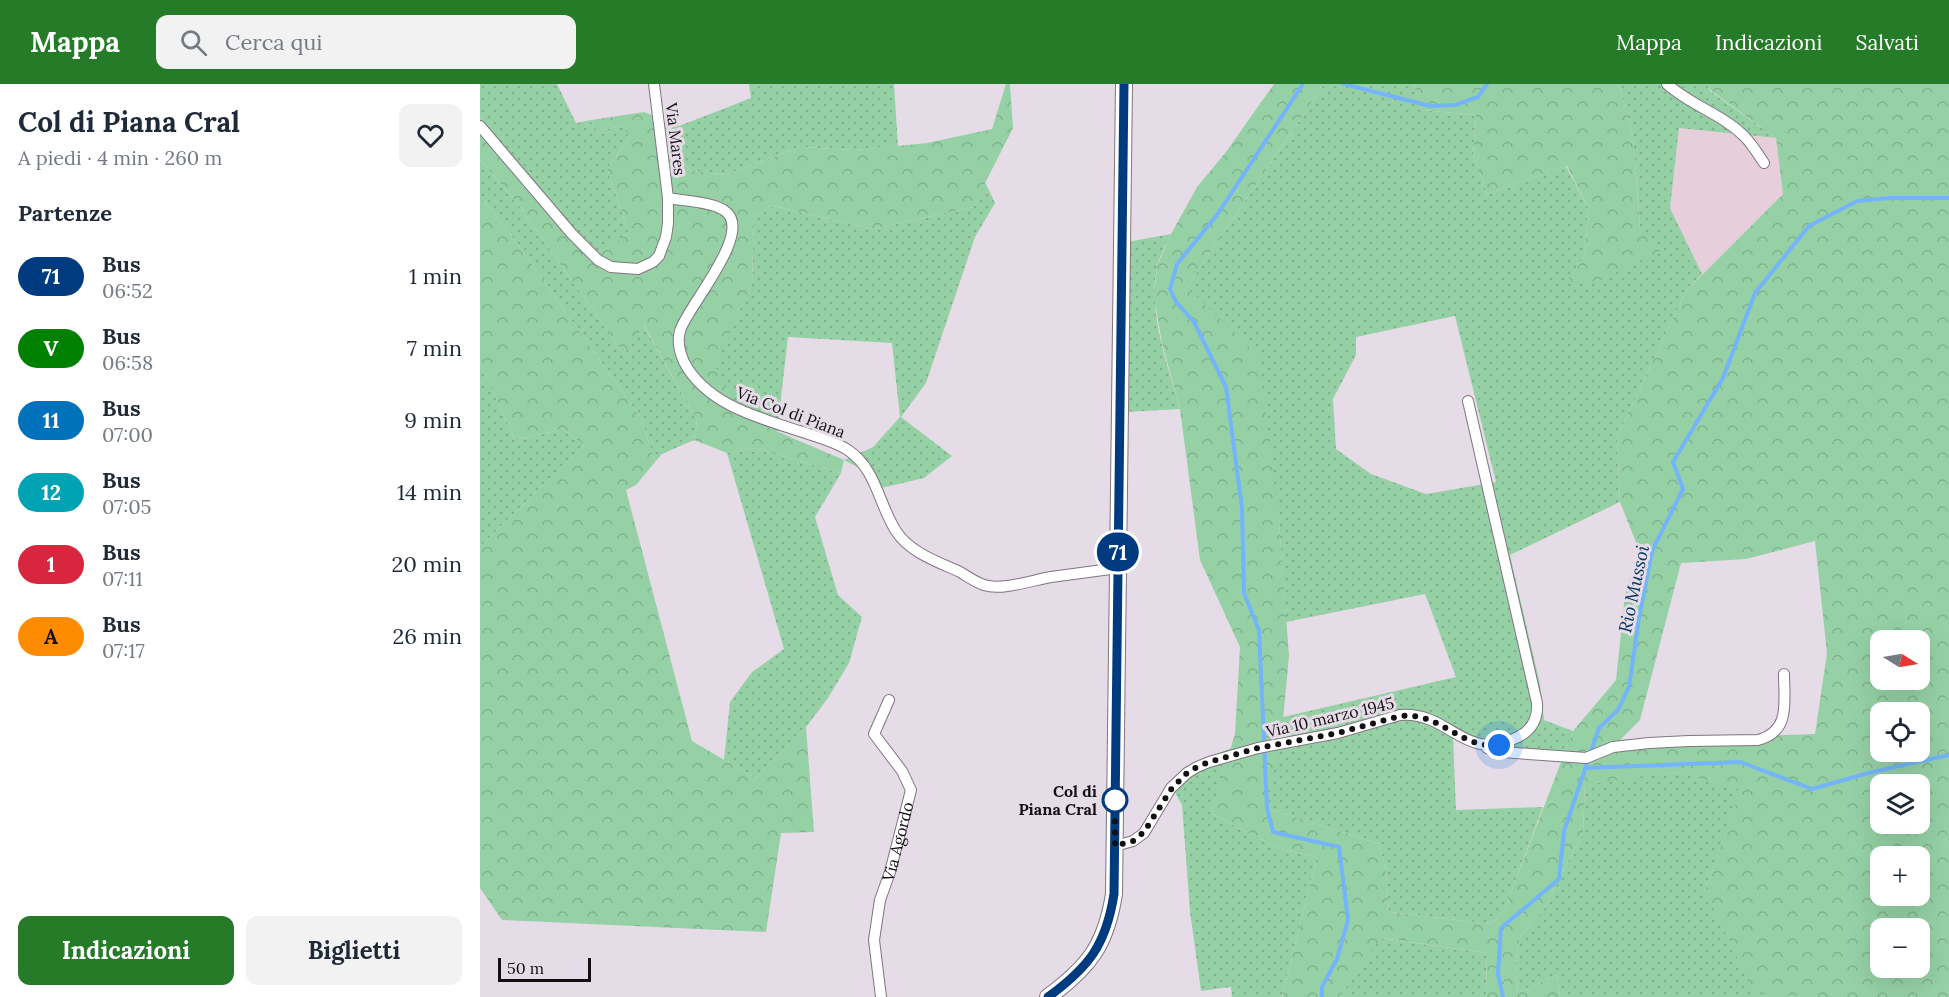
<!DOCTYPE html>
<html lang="it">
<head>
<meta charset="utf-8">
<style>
	:root { --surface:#fff; --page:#f2f2f3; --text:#1f2937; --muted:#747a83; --accent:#267b28 }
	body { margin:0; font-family:Lora,serif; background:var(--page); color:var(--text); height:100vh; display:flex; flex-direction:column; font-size:22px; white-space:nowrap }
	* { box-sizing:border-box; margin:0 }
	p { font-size:20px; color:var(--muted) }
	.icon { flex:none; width:33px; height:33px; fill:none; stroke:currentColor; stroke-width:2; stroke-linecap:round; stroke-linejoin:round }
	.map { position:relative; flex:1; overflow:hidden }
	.details { display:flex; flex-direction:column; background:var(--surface); width:480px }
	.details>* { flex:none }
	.badge { padding:0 12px; border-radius:20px; font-size:21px; line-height:39px }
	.needle { width:39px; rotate:101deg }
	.controls { position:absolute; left:1390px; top:546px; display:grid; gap:12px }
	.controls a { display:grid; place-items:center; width:60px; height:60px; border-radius:12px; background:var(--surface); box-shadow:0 6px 24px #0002; font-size:30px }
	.scale { position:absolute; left:18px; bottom:15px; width:93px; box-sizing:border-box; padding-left:6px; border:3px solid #130f13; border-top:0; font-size:16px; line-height:21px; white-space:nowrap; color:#130f13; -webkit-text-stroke:4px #e6dce7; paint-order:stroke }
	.you { position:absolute; width:30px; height:30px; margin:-15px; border:4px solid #fff; border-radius:50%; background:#1a73e8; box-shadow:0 0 0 9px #1a73e833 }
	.map>.badge { position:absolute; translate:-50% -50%; box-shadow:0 0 0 3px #fff }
	h2 { padding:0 18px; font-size:22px; line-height:54px }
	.round { display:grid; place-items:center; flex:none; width:63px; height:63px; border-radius:12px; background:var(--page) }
	.summary { display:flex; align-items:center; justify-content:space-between; height:102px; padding:0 18px }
	h1 { font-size:28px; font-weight:700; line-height:45px }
	.button { display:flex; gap:12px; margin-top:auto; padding:12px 18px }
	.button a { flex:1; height:69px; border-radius:12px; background:var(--accent); color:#fff; font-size:24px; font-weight:700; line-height:69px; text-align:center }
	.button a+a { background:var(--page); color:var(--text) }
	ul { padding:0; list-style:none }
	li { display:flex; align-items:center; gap:18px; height:72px; padding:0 18px }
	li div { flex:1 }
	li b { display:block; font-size:22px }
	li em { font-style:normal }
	li .badge { min-width:66px; font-weight:700; text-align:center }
	header { display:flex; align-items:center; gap:36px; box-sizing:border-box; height:84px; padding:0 30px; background:var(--accent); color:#fff }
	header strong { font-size:28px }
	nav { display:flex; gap:33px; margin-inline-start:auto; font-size:21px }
	.search { width:420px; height:54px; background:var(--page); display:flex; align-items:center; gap:15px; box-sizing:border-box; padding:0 21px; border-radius:12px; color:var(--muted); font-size:22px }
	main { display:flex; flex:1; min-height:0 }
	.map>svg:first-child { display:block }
	.commercial { fill:#e6cfda }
	.grass { fill:url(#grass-dots); fill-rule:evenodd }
	.forest { fill:url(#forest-crowns); fill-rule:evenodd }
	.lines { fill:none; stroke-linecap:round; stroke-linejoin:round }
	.stream { stroke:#74b4fb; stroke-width:4 }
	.minor-casing { stroke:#7f7680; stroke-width:12 }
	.primary-casing { stroke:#7f7680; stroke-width:18 }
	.minor { stroke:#fff; stroke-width:10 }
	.primary { stroke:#fff; stroke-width:16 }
	.line-casing { stroke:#fff; stroke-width:14 }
	.line { stroke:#003b80; stroke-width:9 }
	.walk { stroke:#130f13; stroke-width:6; stroke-dasharray:0 10.8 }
	.stop-dot { fill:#fff; stroke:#003b80; stroke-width:3 }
	.labels { text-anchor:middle; stroke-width:6; stroke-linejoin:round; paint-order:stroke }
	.street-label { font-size:16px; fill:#130f13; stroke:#e6dce7 }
	.stop-label { font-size:16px; font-weight:bold; fill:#130f13; stroke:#e6dce7; text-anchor:end }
	.water-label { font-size:18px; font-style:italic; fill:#043460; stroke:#e6dce7 }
</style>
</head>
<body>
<header>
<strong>Mappa</strong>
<div class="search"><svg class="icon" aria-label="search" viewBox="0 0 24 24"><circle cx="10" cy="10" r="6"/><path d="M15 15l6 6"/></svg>Cerca qui</div>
<nav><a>Mappa</a><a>Indicazioni</a><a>Salvati</a></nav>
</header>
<main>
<section class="details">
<div class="summary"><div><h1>Col di Piana Cral</h1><p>A piedi · 4 min · 260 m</p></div><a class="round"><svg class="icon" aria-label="heart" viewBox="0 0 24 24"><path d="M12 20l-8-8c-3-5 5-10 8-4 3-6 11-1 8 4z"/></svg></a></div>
<h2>Partenze</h2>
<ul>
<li><span class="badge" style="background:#003b80;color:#fff">71</span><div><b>Bus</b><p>06:52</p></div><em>1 min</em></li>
<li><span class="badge" style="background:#008000;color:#fff">V</span><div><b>Bus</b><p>06:58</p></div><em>7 min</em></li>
<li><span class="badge" style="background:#0072bc;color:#fff">11</span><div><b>Bus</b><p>07:00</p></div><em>9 min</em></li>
<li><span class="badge" style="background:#00a3b4;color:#fff">12</span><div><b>Bus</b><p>07:05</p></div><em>14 min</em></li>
<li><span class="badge" style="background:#d7263d;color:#fff">1</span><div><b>Bus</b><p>07:11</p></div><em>20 min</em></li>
<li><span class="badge" style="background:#ff8c00;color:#111">A</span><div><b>Bus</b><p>07:17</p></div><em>26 min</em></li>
</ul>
<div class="button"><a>Indicazioni</a><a>Biglietti</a></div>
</section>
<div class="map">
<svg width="1469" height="913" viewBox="0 0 1469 913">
	<defs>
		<pattern id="grass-dots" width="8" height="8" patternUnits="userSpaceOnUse" patternTransform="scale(1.5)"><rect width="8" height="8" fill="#96d1a6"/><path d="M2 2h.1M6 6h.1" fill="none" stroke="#80b28e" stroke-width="1.8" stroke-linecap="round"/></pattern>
		<pattern id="forest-crowns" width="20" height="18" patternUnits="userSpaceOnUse" patternTransform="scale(1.5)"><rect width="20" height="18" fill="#96d1a6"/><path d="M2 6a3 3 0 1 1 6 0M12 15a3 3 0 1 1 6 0" fill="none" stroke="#80b28e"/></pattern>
	</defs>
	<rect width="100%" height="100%" fill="#e6dce7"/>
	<!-- commercial -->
	<path class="commercial" d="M1199,44l97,10 7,56 -81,80 -32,-66z"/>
	<!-- grass -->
	<g class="grass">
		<path d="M0,0h77l19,39 15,-3 3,11 30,-5 5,12 -22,31 22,64 -37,24 -112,-140z"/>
		<path d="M269,0h145l4,62 -43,4 -55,-3 -75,28 -34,-5 -14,-9 2,-35 72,-28z"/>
		<path d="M844,0h90l7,26 55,5 -3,39 14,40 79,-28 22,42 -3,47 -18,26 73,-53 -7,-92 -14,-52h88l3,7 66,47 -97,-10 -9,80 32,66 -16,17 -69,146 3,65 -110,53 30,129 4,36 29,11 -11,29 -109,-23 3,73 87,-3 -38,101 -13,16 -103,-12 -3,-42 -7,-26 -112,-36 16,-91 173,-40 -31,-83 -139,28 -7,-100 -92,-235zM975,232l41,166 -70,12 -55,-20 -35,-25 -3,-50 23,-44v-18z"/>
		<path d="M0,75l40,48 104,147 19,-30 54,97 -3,19 -32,14 -7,8 -14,-44 -130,-183 -31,-39z"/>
		<path d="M505,98l10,21 -20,34 -49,146 -25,34 51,39 -28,22 -51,12 -14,-22 -15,-8 29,-13 27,-30 -8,-74 -104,-6 -11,95 -34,-15 -29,-51 38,-83 2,-66 19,-11 100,23 100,-22z"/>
		<path d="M691,150c-4,10 -12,22 -14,34 -9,47 11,96 23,141l-54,3 1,-170z"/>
		<path d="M0,279l35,77 48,-11 21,16 -104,102z"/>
		<path d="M274,364l87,25 -26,44 23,78 24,22 -13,46 -21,35 -22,29 -51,51 -31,-18 6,-58 22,-30 32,-23 -57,-196z"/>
		<path d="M751,664l-20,65 68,36 38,8 -35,140h-50l-1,-10 -30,4 -11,-79 -8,-107 -12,-21 23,-20z"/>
		<path d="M1197,688l64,17 -36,102 106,104 8,2h-259l-3,-22 -39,18 -3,-29 5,-27 24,-28 39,-76 2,-49z"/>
		<path d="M900,854l107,15 -1,44h-147z"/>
	</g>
	<!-- forest -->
	<g class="forest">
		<path d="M526,0h4l3,44 -40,79 -100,22 -100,-23 -19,11 -2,66 -37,83 28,51 101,43 -3,13 -87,-25 -27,5 -33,-13 3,-19 -53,-96 -20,29 -104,-147 -40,-48v-42l112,140 37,-24 -22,-64 22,-31 -5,-12 -30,5 -3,-11 53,-8 35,14 -2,35 14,9 34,5 75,-28 55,3 72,-7 65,-14z"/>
		<path d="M794,0h50l-137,203 72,70 20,165 10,134 -7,75 -15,77 112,36 7,26 3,42 103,12 13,-16 68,-177 43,-51 9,-85 14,-45 -19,-48 -3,-65 69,-146 97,-97 -7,-56 -66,-48 -3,-6h242v913h-130l-65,-4 -49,-102 35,-101 -63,-18 -92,13 -2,48 -39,76 -24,28 -5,27 3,29 39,-18 3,22h-74l1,-44 -106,-15 -42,59h-57l35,-140 -38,-8 -68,-36 24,-79 5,-87 -40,-87 -20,-151 -18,-66 -8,-45 3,-32 14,-32 26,-47 29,-35zM1335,457l12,112 -12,81 -195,6 20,-20 41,-157 65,-4zM1401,556h39v40h-39zM1401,628h39v40h-39zM1401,700h39v40h-39zM1401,772h39v40h-39zM1401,844h39v40h-39z"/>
		<path d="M934,0h205l14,52 7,92 24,21 -65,32 -33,1 19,-27 3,-47 -21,-42 -80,28 -14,-40 3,-39 -55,-5z"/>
		<path d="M0,112l31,39 130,183 14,44 -19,23 -10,5 66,251 63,37 51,-51 8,105 -33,1 -15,99 -264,-12 -22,-32v-341l104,-102 -21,-16 -48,11 -35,-77z"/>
	</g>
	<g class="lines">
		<!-- stream -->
		<g class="stream">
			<path d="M823,0l-86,131 -40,49 -7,25 6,13 18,20 32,65 16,121 2,85 15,37 8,178 6,24 66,15 9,73 -11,39 -15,28v10"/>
			<path d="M864,0l86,22 25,-1 23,-8 9,-13"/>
			<path d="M1105,684l155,-6 72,27 60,-17 77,-17"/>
			<path d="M1023,913l-5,-23 3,-46 58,-49 5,-48 35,-103 19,-18 11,-23 10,-69 13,-67 31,-62 -10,-27 50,-84 32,-85 54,-67 48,-25 32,-3h60"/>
		</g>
		<!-- minor casing -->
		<g class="minor-casing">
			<g id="minor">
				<path d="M1187,0c23,21 55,30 77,52 8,8 14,18 20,27"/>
				<path d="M0,42l92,108 26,26 13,7 27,2 15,-7 6,-6 7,-19 2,-14v-25l-14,-114"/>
				<path d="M188,114c16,3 46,4 57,13 30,21 -39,97 -45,120 -3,10 0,22 4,31 23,44 79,57 122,71 14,5 30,9 42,17 29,20 30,53 48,81 13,21 42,31 64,41 7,4 15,10 24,13 17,6 49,-5 67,-8 22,-3 45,-6 67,-9"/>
				<path d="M1007,664l14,4 85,6 27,-11 36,-4 40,-2 69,-1c33,-9 26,-38 26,-66"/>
				<path d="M635,762l18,-5 11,-8 27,-45 16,-15 10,-6 12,-5 49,-14 80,-15 62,-18c51,-4 63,49 118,22 14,-7 20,-19 19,-34l-69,-302"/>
				<path id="s1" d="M401,913l-7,-57 6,-40 10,-28 21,-82 -9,-19 -28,-37 15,-34"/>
			</g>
		</g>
		<!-- primary casing -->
		<g class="primary-casing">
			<path id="primary" d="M568,913c41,-30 58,-52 66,-103l10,-810"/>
		</g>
		<!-- minor -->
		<use href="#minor" class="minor"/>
		<!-- primary -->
		<use href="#primary" class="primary"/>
	</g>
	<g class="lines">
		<!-- line casing -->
		<g class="line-casing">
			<path id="line" d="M568,913c41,-30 58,-52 66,-103l10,-810"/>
		</g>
		<!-- line -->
		<use href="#line" class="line"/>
		<!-- walk -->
		<path class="walk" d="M635,716v46l18,-5 11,-9 28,-44 15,-15 10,-6 12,-5 49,-14 80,-15 62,-17c42,-4 59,33 99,29"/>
	</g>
	<!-- markers -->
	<circle class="stop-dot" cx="635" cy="716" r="12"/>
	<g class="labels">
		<!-- street labels -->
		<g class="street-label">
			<text transform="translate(196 55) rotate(83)" y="6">Via Mares</text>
			<text transform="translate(311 328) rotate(21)" y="6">Via Col di Piana</text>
			<text transform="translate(850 633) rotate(-13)" y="6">Via 10 marzo 1945</text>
			<text dy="6" stroke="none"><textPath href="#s1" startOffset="159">Via Agordo</textPath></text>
		</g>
		<!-- stop labels -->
		<g class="stop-label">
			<text x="617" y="713">Col di<tspan x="617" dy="18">Piana Cral</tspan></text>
		</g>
		<!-- water labels -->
		<g class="water-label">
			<text transform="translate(1154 505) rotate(-78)" y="6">Rio Mussoi</text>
		</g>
	</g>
</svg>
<div class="controls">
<a><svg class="needle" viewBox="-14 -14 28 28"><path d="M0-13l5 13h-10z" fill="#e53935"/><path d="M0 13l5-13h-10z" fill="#747a83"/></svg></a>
<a><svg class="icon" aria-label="locate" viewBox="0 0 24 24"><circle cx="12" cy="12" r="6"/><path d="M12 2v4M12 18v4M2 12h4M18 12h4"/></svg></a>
<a><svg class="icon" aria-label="layers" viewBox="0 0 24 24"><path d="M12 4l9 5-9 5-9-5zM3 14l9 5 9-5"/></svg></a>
<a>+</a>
<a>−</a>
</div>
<div class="scale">50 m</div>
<div class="you" style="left:1019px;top:661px"></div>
<b class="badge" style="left:638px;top:468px;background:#003b80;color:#fff">71</b>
</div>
</main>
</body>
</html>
